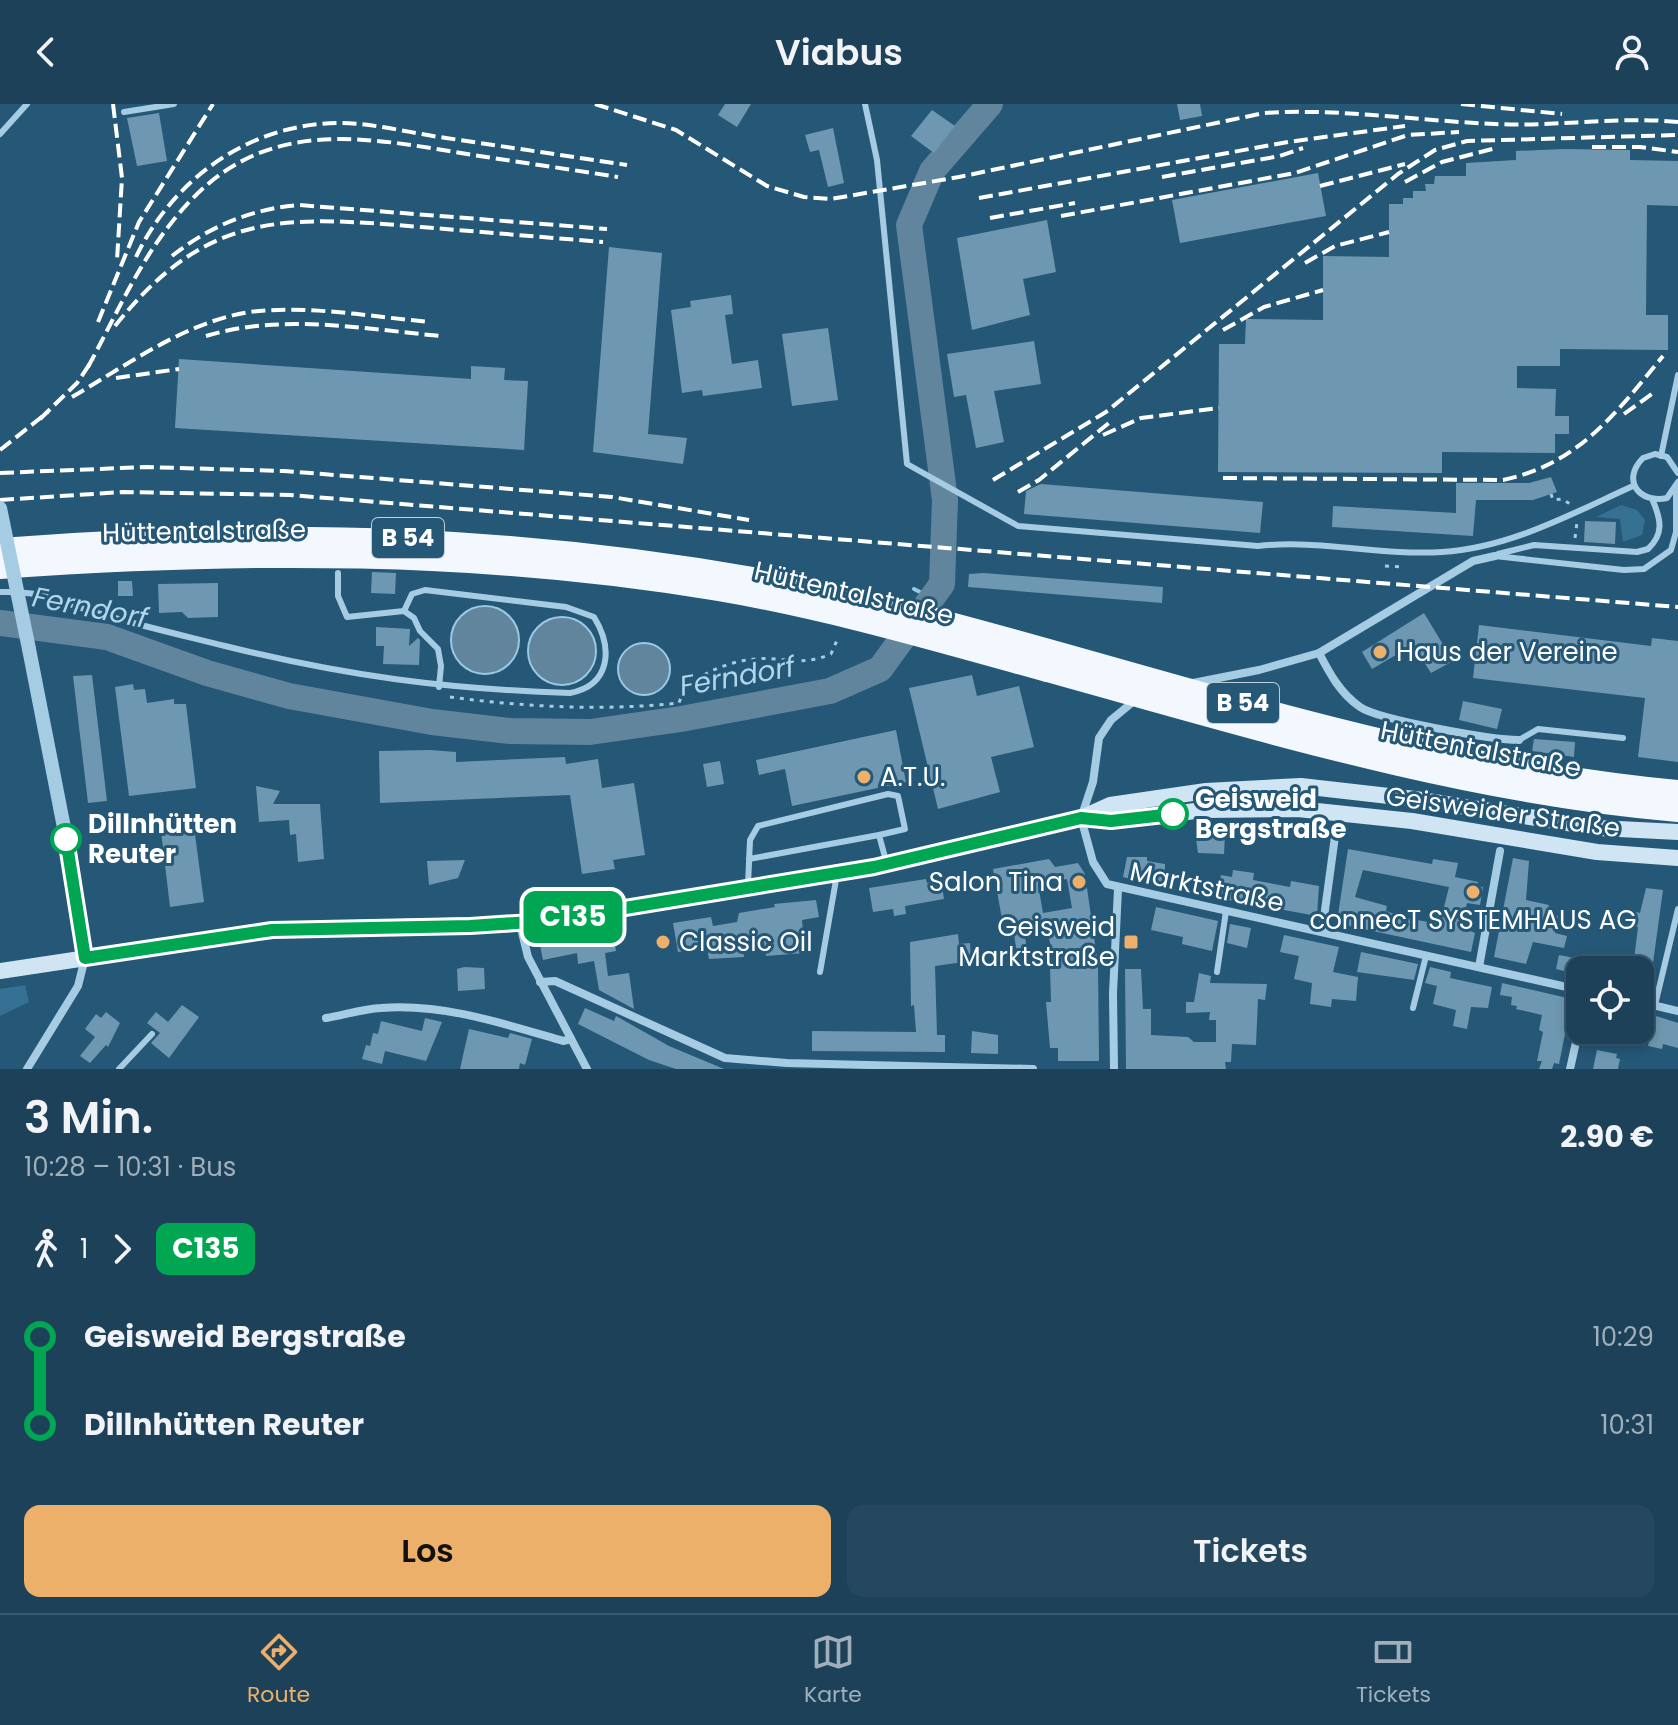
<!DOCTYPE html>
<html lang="de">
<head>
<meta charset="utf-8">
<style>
	:root { --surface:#1c4159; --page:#25485f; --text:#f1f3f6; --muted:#a0afba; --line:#3a5a6f; --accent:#ecb06b }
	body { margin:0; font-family:Poppins,sans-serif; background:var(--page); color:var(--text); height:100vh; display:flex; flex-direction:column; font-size:30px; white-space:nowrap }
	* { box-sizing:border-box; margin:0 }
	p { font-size:26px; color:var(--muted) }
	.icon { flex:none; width:44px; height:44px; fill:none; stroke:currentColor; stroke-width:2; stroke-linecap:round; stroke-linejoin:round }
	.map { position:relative; height:965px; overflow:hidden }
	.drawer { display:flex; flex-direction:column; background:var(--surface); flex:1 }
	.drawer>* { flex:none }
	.badge { padding:0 16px; border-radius:12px; font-size:28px; line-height:52px }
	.fabs { position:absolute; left:1566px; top:852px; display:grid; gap:16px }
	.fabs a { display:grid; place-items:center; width:88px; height:88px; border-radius:16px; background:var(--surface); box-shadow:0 4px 12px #0003,0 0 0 2px var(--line); font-size:40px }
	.map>.badge { position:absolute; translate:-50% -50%; box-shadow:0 0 0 4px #fff }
	.legs { display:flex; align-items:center; gap:12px; height:88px; padding:0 24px; font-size:26px }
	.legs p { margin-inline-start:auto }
	.headline { display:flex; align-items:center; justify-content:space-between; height:136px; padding:0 24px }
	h1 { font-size:44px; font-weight:600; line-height:60px }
	.cta { display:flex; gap:16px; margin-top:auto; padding:16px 24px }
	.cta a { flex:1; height:92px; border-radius:16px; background:var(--accent); color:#111; font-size:32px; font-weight:600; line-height:92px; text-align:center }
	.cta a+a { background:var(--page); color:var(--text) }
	ul { padding:0 24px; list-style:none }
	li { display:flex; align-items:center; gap:28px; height:88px; font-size:30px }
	li i { display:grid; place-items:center; width:12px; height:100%; margin:0 10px; background:currentColor }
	li i::after { content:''; width:20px; height:20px; margin:-10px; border:6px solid; border-radius:50%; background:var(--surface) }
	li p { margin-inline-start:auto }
	li:first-child i { background:linear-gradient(#0000 50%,currentColor 0) }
	li:last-child i { background:linear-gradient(currentColor 50%,#0000 0) }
	header { display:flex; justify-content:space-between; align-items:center; height:104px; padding:0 24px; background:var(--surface); font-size:36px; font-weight:600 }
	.tab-bar { display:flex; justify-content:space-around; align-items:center; height:112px; border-top:2px solid var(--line); background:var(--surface); font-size:22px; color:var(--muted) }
	.tab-bar a { display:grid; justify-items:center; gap:4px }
	.tab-bar .on { color:var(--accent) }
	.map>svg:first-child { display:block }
	.green { fill:#367092 }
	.water { fill:#60859d; stroke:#9bc9e3; stroke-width:2 }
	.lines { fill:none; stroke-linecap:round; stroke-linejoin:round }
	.stream { stroke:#9bc9e3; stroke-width:4 }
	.river { stroke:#60859d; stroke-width:26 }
	.building { fill:#6e98b1; fill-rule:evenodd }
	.path { stroke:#a6cce3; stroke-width:3; stroke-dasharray:4 6; stroke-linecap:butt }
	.service { stroke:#a6cce3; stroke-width:6 }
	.minor { stroke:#a6cce3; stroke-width:8 }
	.tertiary { stroke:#a6cce3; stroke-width:14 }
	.secondary { stroke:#cfe5f3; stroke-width:16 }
	.trunk { stroke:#f2f8fe; stroke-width:22 }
	.rail { stroke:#fff; stroke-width:4; stroke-dasharray:14 6; stroke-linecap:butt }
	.tertiary-bridge { stroke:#a6cce3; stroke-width:14 }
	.trunk-bridge { stroke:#f2f8fe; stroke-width:22 }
	.line-1-casing { stroke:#fff; stroke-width:18 }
	.line-1 { stroke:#00a651; stroke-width:12 }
	.poi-dot { fill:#ecb06b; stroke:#255777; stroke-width:3 }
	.stop-1-dot { fill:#fff; stroke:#00a651; stroke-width:4 }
	.labels { text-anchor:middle; stroke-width:6; stroke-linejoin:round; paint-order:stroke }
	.shield { fill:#255777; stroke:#becdd6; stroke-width:2 }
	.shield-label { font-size:24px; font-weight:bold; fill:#fff }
	.street-label { font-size:26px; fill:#fff; stroke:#255777 }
	.poi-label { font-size:26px; fill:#fff; stroke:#255777; text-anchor:start }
	.stop-label { font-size:26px; font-weight:bold; fill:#fff; stroke:#255777; text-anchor:start }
	.water-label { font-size:28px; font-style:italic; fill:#b1d6eb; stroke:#255777 }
</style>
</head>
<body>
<header><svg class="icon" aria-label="back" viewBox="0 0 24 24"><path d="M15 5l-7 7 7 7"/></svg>Viabus<svg class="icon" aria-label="person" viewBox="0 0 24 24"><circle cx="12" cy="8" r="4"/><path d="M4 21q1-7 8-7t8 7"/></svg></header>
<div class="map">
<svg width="1678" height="965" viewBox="0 0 1678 965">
	<rect width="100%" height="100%" fill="#255777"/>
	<!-- green -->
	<g class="green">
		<path d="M1621,401l16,5 8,10 -3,15 -19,7 -3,-23 -24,-2z"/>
		<path d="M25,881l4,17 -29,14v-27z"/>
	</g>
	<!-- water -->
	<g class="water">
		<circle cx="485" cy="536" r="34"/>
		<circle cx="562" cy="547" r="34"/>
		<circle cx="644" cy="565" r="26"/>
	</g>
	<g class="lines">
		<!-- stream -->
		<g class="stream">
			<path d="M914,485l18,9"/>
			<path d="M658,608l6,9"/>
		</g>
		<!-- river -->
		<path class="river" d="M0,519l107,14 100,36 82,23 143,26 78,9 80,1 91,-13 149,-28 50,-22 62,-85 3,-84 -36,-275 23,-54 58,-67"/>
	</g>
	<!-- building -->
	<g class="building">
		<path d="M725,0h26l-14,23 -19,-12z"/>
		<path d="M1177,0h23l2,12 -22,4z"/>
		<path d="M932,6l23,16 -21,27 -23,-17z"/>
		<path d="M159,9l8,48 -30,5 -10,-48z"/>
		<path d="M833,24l11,55 -16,4 -9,-37 -9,2 -5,-17z"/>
		<path d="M1564,45l66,1v10l48,1v45l-31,-1 -1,110h22v35l-108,-1v17h-43v22l39,1 -1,27h14v18h-14v19l-113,-1v21l-224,-1 1,-128h26l1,-25 77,1v-64l66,1v-53h14v-6h10v-7h13l-1,-7h9l1,-8h31v-13l50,-3v-9z"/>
		<path d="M1318,69l8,43 -146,27 -8,-43z"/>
		<path d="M1047,116l9,52 -33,7 7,36 -58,15 -15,-92z"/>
		<path d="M609,143l53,6 -14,181 39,4 -4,26 -90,-12z"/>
		<path d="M731,191l2,19 -8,1 7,49 26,-4 4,28 -59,8 -1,-6 -20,3 -11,-83 20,-3 -1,-6z"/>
		<path d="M828,224l10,72 -46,6 -10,-72z"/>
		<path d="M1034,237l7,43 -47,7 10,51 -28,6 -10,-53 -12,2 -7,-43z"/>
		<path d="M179,255l292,20v-13l34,2 -1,12 24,1 -4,69 -349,-22z"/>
		<path d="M1551,373l6,15 -24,8h-57l-3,36 -141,-9 1,-21 123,7v-30h73z"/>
		<path d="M1041,380l222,18 -3,31 -236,-19 2,-23z"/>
		<path d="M1585,417l31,1 -1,22 -31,-2z"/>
		<path d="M372,468l24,1 -1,21 -24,-1z"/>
		<path d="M984,469l179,14 -1,16 -194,-16 1,-13z"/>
		<path d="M118,477h14l1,15h-15z"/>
		<path d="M218,479v34l-30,1 -6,-6 -23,1 -1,-29z"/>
		<path d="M1424,509l29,48 -22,12 -18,-28 -41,24 -10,-17z"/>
		<path d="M1479,521l172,21 1,-8 26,3v121l-40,-5 7,-59 -172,-20z"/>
		<path d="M376,523l34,2 -1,17 9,-8 2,2 -1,25 -36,-1 1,-18h-8z"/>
		<path d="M92,571l15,126 -19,2 -15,-127z"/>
		<path d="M972,571l5,21 42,-10 15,61 -43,10 9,35 -62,17 -29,-121z"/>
		<path d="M133,580l1,6 11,-1 2,14 27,-4v5h12l10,84 -67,8 -14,-109z"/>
		<path d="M1463,597l39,8 -5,20 -38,-9z"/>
		<path d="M896,626l10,52 -114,24 -7,-37 -26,6 -3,-15z"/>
		<path d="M1534,635l41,3 -1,15 -42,-6z"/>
		<path d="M430,646l26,2v10l109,-5 1,7 32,-5 4,29 32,-5 11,72 -32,5 2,9 -33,5 -12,-79 -190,8 -1,-52z"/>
		<path d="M720,657l4,23 -17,3 -4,-23z"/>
		<path d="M256,682l24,5 -7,13h47l4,55 -26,3 -2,-28 -6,1 -1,-15 -30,2z"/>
		<path d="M194,723l10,75 -34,5 -9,-76z"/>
		<path d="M1200,729l25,2 -1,19 -26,-1 -2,-14z"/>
		<path d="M1348,745l84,15 1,-5 25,4 -3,14 23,5 -1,4 6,1 -3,18 -13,-2 -5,24 13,6 -4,19 -131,-28 1,-9h-3zM1363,766l86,17 -8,32 -6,-1 -1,5 -28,-5 -20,-7 1,-5 -32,-9z"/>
		<path d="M1127,753h20v4l18,3v8l12,3 -3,16 -51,-14z"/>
		<path d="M1513,754l16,3 -3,39 23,5 -2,9 12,2 -4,17 12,3 -3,12 -31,-6 -7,22 -32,-7z"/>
		<path d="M1049,755l6,8 23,-4 7,11 13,91 1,96h-41v-13h-8l-4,-46h5l-1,-36 7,-1 -12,-39 -21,3 3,22 -10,2 -6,-36 -9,2 -9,-50zM1067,775l5,29 -29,5 -5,-29z"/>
		<path d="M465,756l-7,18 -29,7 -2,-24z"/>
		<path d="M1233,766l21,3 -1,7 37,7 1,-6 28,5 -2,30 -100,-18 4,-23 11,2z"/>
		<path d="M926,775l1,4 14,-3 3,19 -39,7 1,8 -12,2 -1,-7 -20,3 -4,-24z"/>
		<path d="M1646,784l17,2 -10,73 -19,-3 4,-33 -9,-2 3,-14 8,2z"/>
		<path d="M816,796l3,17 -17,3 3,33 -39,3 -3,-20 -21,4 2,17 -35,2 -2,-11 -29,4 -5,-29 38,-6 2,9 24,-4 2,-9 36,-6 -1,-3z"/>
		<path d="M1156,803l62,14 -6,30 -30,-7 1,-7 -32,-7z"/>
		<path d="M1230,820l21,4 -4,20 -20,-5z"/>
		<path d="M613,829l3,18 -11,2 3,23 21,-3 5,36 -35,-19 -5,-29 -16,3 -1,-11 -34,7 -4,-20 21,-3v4z"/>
		<path d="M958,830l1,10 11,-1 1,18 -36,5 2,69h8v17l-133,-1v-20l104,1 -2,-27 -3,1 -1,-64z"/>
		<path d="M1284,831l55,12 -6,25 25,5 -2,24 -24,-2 -1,8 -21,-3 2,-21 -18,-4 5,-23 -19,-4z"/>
		<path d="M1361,848l57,12 -4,16 -57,-8z"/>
		<path d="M1559,851l16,3 -3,15 -16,-4z"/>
		<path d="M464,863l20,1 1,21 -27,2 -1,-22z"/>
		<path d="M1430,863l21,5 -1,6 42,9 -4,21 -17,-1 -4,22 -14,-3 3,-16 -23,-6 4,-18 -12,-3z"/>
		<path d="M1125,865h16l2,40h8v26l37,2 6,5h22v-22h-7l1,-8 -24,1v-11h8l5,-29 12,3 -1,7 57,1 -2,16 -7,-1 -2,46 -24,-1 -1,18h-6l1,7h-100z"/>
		<path d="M1502,879l70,16 -13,65 -5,-1 -2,6h-13l3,-8h-5l6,-29 -4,-2 3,-15 -26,-6 1,-3 -6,-1 1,-8 -12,-2z"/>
		<path d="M182,901l17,12 -30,41 -18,-15 9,-10 -13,-10 9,-11 12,10z"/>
		<path d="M585,904l29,13 2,-5 53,30 55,23h-48l-27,-9 -71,-36z"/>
		<path d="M106,908l14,11 -12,24 -2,-2 -16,18 -10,-7 15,-19 -10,-8 11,-15 5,4z"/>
		<path d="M1656,912l22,7v25l-15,-4 -1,5 -14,-3z"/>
		<path d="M425,914l17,4 -16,39 -41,-10 -3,13 -20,-5 4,-14 4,1 3,-13 5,1 3,-13 41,10z"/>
		<path d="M469,925l39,9 2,-5 22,6 -7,26 -5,-2 -1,6h-59z"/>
		<path d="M972,927l26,4v19l-27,-1z"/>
		<path d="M1597,946l20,4 -1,4 4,1 -2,10h-25z"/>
	</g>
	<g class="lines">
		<!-- path -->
		<g class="path">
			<path d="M1551,390l2,6 9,-1 8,5"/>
			<path d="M1575,434l2,-16"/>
			<path d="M1385,462l18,1"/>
			<path d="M450,593c75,10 153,14 229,6l6,-17c27,-18 57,-30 90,-27 23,2 34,4 56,-5l7,-16"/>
		</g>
		<!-- service -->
		<g class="service">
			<path d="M865,0l12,56 30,304 111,62 240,20c61,-7 122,10 184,6 68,-4 131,-39 191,-66"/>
			<path d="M124,8l50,-8"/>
			<path d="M0,30l27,-30"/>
			<path d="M1661,352l17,-81"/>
			<path d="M1678,369l-11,-16 -12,-3 -12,4c-22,22 -4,46 24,40l11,-16"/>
			<path d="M1498,450l36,-9 103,7 11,-3c16,-15 13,-29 5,-48"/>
			<path d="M1495,452l129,14 20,-1 27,-19 5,-18v-42"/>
			<path d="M338,469v23l9,21 57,-6 10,7 6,13 18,18 3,17 -2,21"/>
			<path d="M0,488c46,-1 53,8 94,20 43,13 87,23 131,34 121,30 220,43 345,47 41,-8 43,-45 24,-76l-28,-10 -141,-17 -13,4 -8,17"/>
			<path d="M1519,636l19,-11 85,9"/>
			<path d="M1242,724l94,4"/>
			<path d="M749,755l130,-24"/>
			<path d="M748,781l2,-45 8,-14 130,-32 10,2 7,33 -26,6 7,26"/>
			<path d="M820,868l17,-98"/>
			<path d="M1217,868l9,-61"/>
			<path d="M1655,901l23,-96"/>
			<path d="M1413,904l13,-52"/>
			<path d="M119,965l33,-35"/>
		</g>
		<!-- minor -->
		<g class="minor">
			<path d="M1319,549c11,21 21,40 41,54 19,13 133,33 159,33"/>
			<path d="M1193,579l66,-13 60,-17 154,-92 22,-5"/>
			<path d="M1134,597l-23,19 -12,18 -6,44 -12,36 12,44 14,22 473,106"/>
			<path d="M520,820l8,33 59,112"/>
			<path d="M1322,828l14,-103"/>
			<path d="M1479,863l21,-116"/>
			<path d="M540,878l15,-1 170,77 62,5 246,6"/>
			<path d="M1640,898l38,9"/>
			<path d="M326,914c18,-3 37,-9 55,-10 62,-5 124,16 182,33l8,-2"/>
			<path d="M27,965l51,-83 7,-28"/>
			<path d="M1114,965l-1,-76 5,-104"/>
			<path d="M1570,965l10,-45"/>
		</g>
		<!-- tertiary -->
		<path class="tertiary" d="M29,545l39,199 17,110"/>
		<!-- secondary -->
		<g class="secondary">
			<path d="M1083,714l28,3 93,-11 94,-1 114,12 185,31 81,6"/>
			<path d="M0,867l272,-41 248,-6 78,-11 276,-46 207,-49 29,-13 96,-14 95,-5 114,13 184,29 79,4"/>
		</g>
		<!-- trunk -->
		<g class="trunk">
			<path d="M0,445c280,-22 537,-14 813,40"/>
			<path d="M0,464c240,-17 481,-18 718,22 112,19 220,51 329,81"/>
		</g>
		<!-- rail -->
		<g class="rail">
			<path d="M113,0l9,74 -5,82"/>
			<path d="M595,0l81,26 91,56 37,11 27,2 128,-22 305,-64c77,-5 155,8 231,11 61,3 122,-8 183,-2"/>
			<path d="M1461,0l101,10"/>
			<path d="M1592,43h48l38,5"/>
			<path d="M1162,73l118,-21 23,-8"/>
			<path d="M1405,78l37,-20 54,-14"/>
			<path d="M1320,82l85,-22"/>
			<path d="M979,94l309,-56 117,-16"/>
			<path d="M1061,112l234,-43 113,-38 51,-3"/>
			<path d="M990,114l85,-15"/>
			<path d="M172,152c38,-30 79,-47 127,-51l308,24"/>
			<path d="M136,153c37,-78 113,-133 202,-134 36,0 72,10 108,15 61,9 121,18 181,27"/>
			<path d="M1305,159l30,-17 54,-14"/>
			<path d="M98,218l41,-100 74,-118"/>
			<path d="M115,222c93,-117 171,-110 306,-99 60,5 121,10 182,15"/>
			<path d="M1223,226l41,-23 59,-17"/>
			<path d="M206,232c76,-23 157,-7 235,0"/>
			<path d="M88,263c32,-59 57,-120 105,-169 79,-81 176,-60 274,-44 50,8 101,15 151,23"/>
			<path d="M116,274l63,-9"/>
			<path d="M72,293c57,-33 120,-80 187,-86 56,-5 115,6 171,11"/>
			<path d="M1624,310l32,-23"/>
			<path d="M40,315l37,-36 16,-24"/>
			<path d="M1103,331l38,-17 78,-10"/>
			<path d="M0,346l48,-38"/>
			<path d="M0,369l146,-6 138,4 328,26 137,23"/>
			<path d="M1223,374l280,2c76,-16 113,-67 160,-124"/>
			<path d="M993,376l113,-68 292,-238 37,-24 32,-9 211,-6"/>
			<path d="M1018,388l21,-12 71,-58"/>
			<path d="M0,396l123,-8 167,3 1388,112"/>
		</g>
		<!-- tertiary-bridge -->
		<path class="tertiary-bridge" d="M0,404l29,141"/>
		<!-- trunk-bridge -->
		<g class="trunk-bridge">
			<path d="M813,485c288,65 569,175 865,202"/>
			<path d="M1047,567c206,57 417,122 631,140"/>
		</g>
	</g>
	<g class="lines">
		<!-- line-1 casing -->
		<g class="line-1-casing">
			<path id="line-1" d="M66,735l19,119 187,-28 198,-4 76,-5 328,-54 207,-49 30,3 62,-7"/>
		</g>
		<!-- line-1 -->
		<use href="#line-1" class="line-1"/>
	</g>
	<!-- markers -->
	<g class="poi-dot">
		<circle cx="1380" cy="548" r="8"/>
		<circle cx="864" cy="673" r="8"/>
		<circle cx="1079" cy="778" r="8"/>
		<circle cx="1473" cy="788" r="8"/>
		<circle cx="663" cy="838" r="8"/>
		<rect x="1123" y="830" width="16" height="16" rx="4"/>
	</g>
	<g class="stop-1-dot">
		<circle cx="1173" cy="710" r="14"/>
		<circle cx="66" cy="735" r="14"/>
	</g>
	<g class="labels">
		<!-- shield labels -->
		<g class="shield">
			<rect x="372" y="414" width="72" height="40" rx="6"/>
			<rect x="1207" y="579" width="72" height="40" rx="6"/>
		</g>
		<g class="shield-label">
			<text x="408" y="442">B 54</text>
			<text x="1243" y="607">B 54</text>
		</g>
		<!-- street labels -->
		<g class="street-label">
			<text transform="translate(204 427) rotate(-1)" y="9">Hüttentalstraße</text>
			<text transform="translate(854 489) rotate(13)" y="9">Hüttentalstraße</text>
			<text transform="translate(1481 645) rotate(11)" y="9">Hüttentalstraße</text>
			<text transform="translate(1503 708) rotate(8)" y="9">Geisweider Straße</text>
			<text transform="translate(1207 783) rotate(12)" y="9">Marktstraße</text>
		</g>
		<!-- poi labels -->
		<g class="poi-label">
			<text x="1396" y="557">Haus der Vereine</text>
			<text x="880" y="682">A.T.U.</text>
			<text x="1063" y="787" text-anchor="end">Salon Tina</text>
			<text x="1473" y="825" text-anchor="middle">connecT SYSTEMHAUS AG</text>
			<text x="1115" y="832" text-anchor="end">Geisweid<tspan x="1115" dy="30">Marktstraße</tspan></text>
			<text x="679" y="847">Classic Oil</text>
		</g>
		<!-- stop labels -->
		<g class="stop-label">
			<text x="1195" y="704">Geisweid<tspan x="1195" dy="30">Bergstraße</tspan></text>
			<text x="88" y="729">Dillnhütten<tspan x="88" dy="30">Reuter</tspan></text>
		</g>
		<!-- water labels -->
		<g class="water-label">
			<text transform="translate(90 503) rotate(11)" y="10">Ferndorf</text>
			<text transform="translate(737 572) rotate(-10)" y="10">Ferndorf</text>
		</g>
	</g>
</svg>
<div class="fabs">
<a><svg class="icon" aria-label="locate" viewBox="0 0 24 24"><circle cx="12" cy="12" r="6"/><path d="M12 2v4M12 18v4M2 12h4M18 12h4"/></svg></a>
</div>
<b class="badge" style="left:573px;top:813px;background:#00a651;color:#fff">C135</b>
</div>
<section class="drawer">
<div class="headline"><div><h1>3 Min.</h1><p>10:28 – 10:31 · Bus</p></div><b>2.90 €</b></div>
<div class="legs"><svg class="icon" aria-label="walk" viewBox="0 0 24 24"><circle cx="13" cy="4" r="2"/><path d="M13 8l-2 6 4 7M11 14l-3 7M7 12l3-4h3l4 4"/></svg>1<svg class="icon" aria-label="forward" viewBox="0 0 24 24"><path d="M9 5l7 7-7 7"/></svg><b class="badge" style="background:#00a651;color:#fff">C135</b></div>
<ul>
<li><i style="color:#00a651"></i><b>Geisweid Bergstraße</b><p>10:29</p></li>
<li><i style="color:#00a651"></i><b>Dillnhütten Reuter</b><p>10:31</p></li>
</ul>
<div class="cta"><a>Los</a><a>Tickets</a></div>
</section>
<nav class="tab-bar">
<a class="on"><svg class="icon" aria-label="directions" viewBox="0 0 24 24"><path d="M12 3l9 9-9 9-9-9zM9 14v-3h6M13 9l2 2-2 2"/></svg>Route</a>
<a><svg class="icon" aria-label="map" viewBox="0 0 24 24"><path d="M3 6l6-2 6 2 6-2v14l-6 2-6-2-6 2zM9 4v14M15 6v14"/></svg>Karte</a>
<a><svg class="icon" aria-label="tickets" viewBox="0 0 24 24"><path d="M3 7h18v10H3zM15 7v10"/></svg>Tickets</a>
</nav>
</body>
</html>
